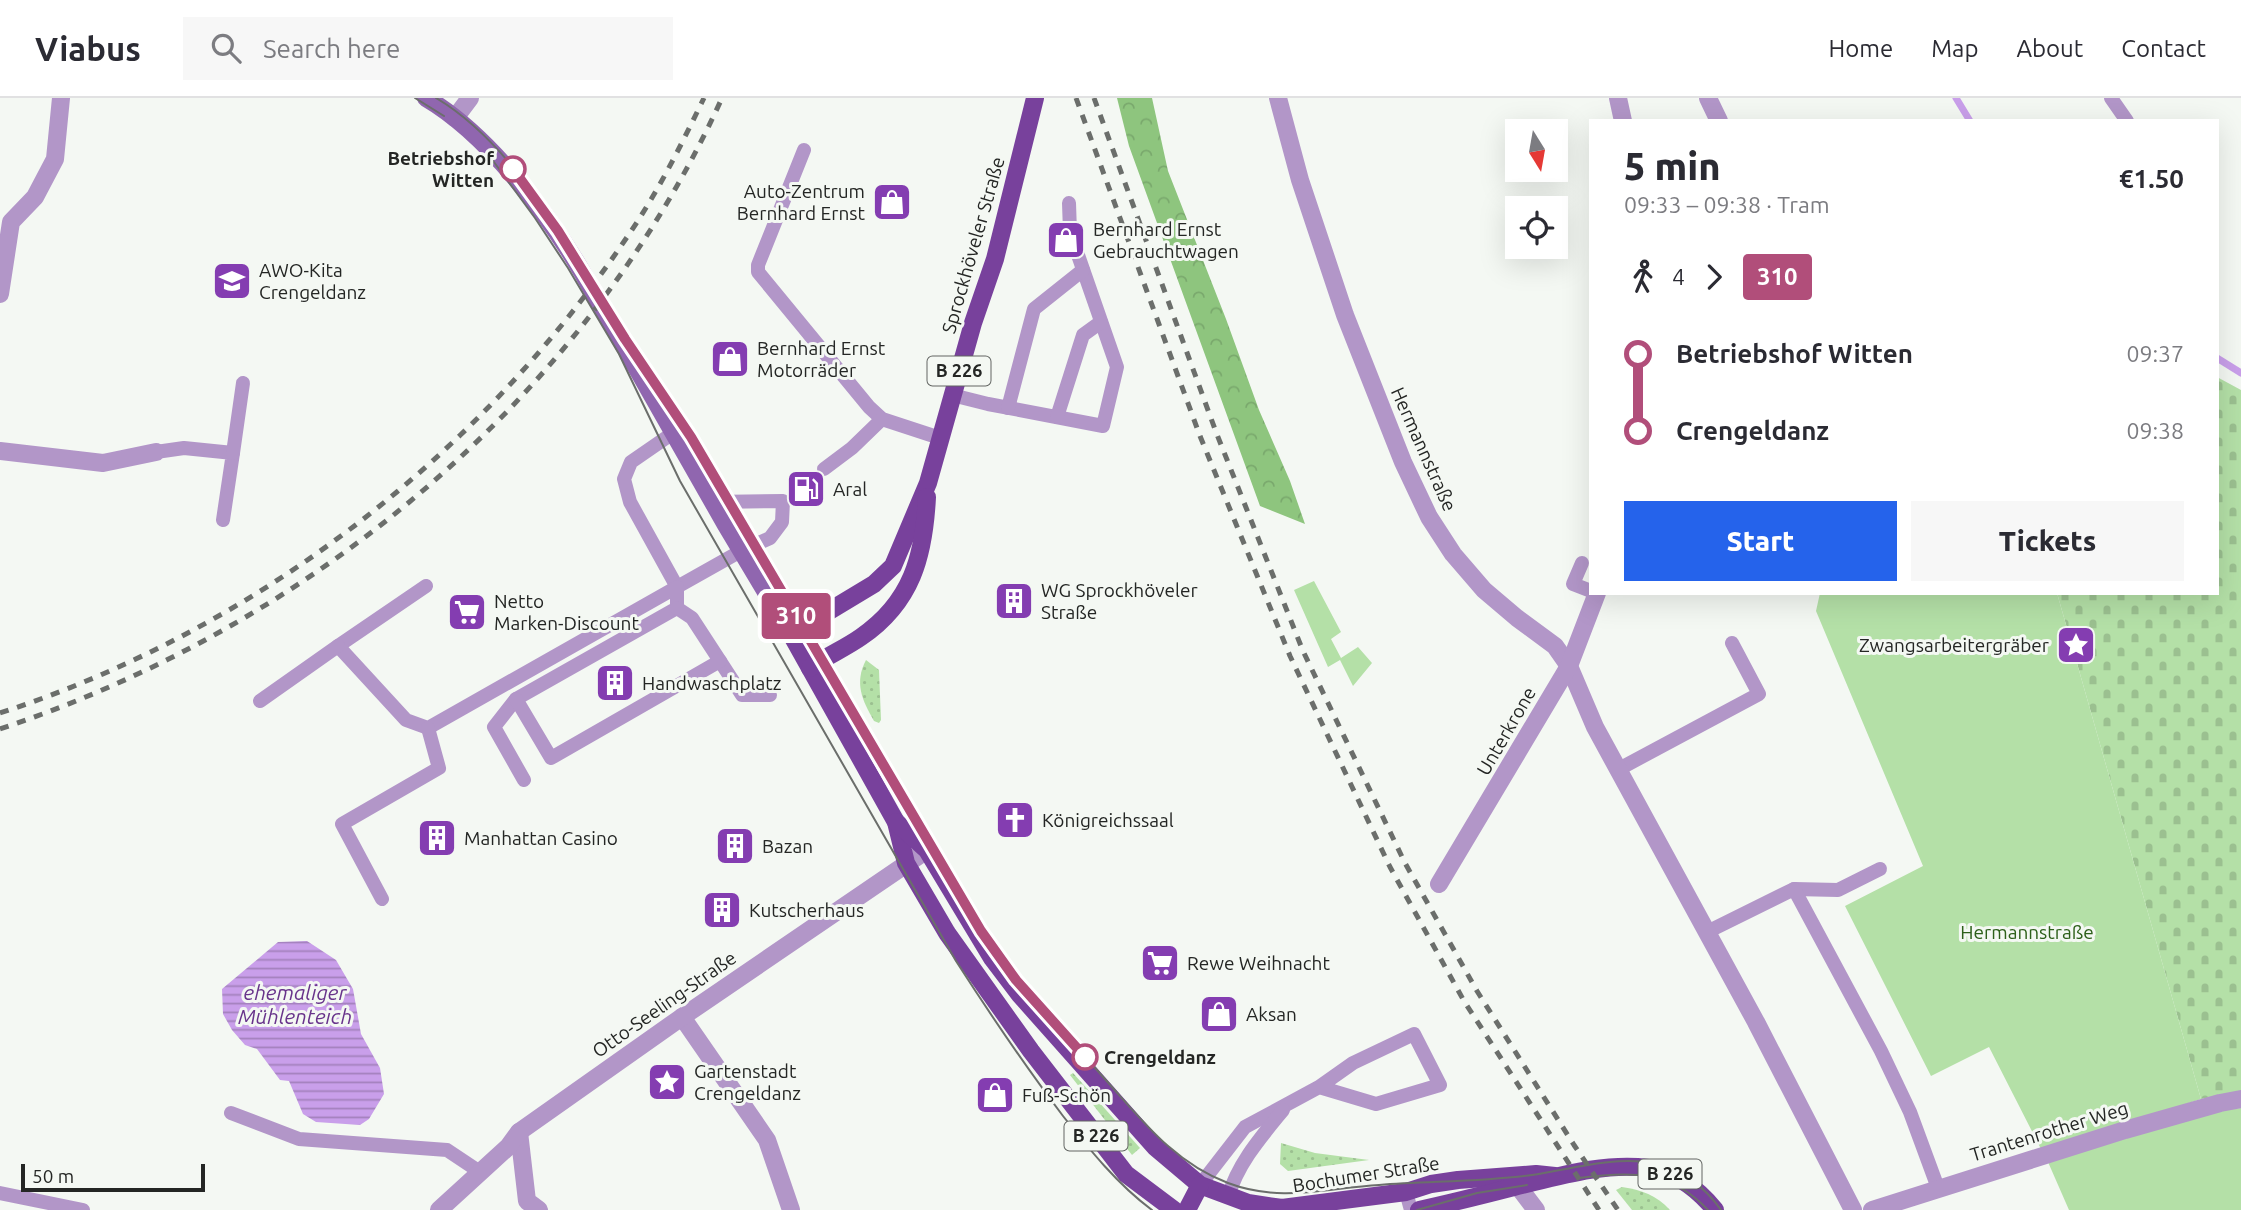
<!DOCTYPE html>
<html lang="en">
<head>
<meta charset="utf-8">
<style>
	:root { --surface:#fff; --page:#f7f7f7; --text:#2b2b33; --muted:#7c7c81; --line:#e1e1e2; --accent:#2563eb }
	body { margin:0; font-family:Ubuntu,sans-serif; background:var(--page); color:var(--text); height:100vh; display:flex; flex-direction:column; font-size:26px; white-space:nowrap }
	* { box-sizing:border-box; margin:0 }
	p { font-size:23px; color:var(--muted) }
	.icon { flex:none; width:38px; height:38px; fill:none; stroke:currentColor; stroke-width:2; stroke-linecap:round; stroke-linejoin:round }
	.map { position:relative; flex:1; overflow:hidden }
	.sheet { position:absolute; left:1589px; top:21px; width:630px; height:476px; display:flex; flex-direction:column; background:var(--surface); border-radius:0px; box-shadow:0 7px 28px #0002 }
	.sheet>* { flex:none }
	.badge { padding:0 14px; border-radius:5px; font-size:24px; line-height:46px }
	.needle { width:46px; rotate:169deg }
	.fabs { position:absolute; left:1505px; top:21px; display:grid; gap:14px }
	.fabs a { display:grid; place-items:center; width:63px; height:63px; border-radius:0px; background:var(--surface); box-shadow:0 7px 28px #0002; font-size:35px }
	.scale { position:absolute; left:21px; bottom:18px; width:184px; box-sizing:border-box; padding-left:7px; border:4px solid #242624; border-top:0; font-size:19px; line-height:24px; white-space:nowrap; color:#242624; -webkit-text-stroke:5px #f4f8f3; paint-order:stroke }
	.map>.badge { position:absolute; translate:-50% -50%; box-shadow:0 0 0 4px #fff }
	.legs { display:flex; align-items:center; gap:10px; height:77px; padding:0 35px; font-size:23px }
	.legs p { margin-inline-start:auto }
	.overview { display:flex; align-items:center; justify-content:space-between; height:119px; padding:0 35px }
	h1 { font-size:38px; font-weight:800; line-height:52px }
	.button { display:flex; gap:14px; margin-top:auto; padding:14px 35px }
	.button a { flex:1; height:80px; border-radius:0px; background:var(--accent); color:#fff; font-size:28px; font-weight:800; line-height:80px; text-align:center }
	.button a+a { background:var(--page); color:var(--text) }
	ul { padding:0 35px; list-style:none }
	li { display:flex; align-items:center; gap:24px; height:77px; font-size:26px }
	li i { display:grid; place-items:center; width:10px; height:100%; margin:0 9px; background:currentColor }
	li i::after { content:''; width:18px; height:18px; margin:-9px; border:5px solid; border-radius:50%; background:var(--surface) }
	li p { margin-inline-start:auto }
	li:first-child i { background:linear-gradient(#0000 50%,currentColor 0) }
	li:last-child i { background:linear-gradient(currentColor 50%,#0000 0) }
	header { display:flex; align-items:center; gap:42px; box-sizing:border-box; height:98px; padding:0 35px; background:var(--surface); border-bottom:2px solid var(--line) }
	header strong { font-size:33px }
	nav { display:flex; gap:38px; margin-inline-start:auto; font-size:24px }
	.search { width:490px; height:63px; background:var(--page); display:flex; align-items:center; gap:18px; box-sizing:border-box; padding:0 24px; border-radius:0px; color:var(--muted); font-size:26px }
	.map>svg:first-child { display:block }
	.grass { fill:url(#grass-dots) }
	.forest { fill:url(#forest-crowns) }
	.cemetery { fill:url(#cemetery-stones) }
	.green { fill:#b4e0a7 }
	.water { fill:url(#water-rules) }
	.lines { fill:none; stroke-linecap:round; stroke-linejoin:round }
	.stream { stroke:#c99fea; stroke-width:7 }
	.service { stroke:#b296c8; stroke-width:14 }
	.minor { stroke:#b296c8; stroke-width:18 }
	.secondary { stroke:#9066af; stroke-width:18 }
	.primary { stroke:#78419c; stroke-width:18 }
	.tram { stroke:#6b6e6b; stroke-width:2 }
	.rail { stroke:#6b6e6b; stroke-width:5; stroke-dasharray:9 9; stroke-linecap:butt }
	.line-1-casing { stroke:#fff; stroke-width:16 }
	.line-1 { stroke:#b14e7a; stroke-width:10 }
	.stop-1-dot { fill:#fff; stroke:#b14e7a; stroke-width:3.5 }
	.labels { text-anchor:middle; stroke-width:6; stroke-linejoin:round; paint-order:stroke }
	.shield { fill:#f4f8f3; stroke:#626562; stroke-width:2 }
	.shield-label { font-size:18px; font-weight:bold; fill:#242624 }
	.stop-label { font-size:19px; font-weight:bold; fill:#242624; stroke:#f4f8f3; text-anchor:end }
	.poi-label { font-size:19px; fill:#242624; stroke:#f4f8f3; text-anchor:start }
	.street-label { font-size:19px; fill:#242624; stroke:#f4f8f3 }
	.park-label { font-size:19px; fill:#2d601a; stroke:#f4f8f3 }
	.water-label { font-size:21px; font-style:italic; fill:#68338b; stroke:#f4f8f3 }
</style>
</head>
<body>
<header>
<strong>Viabus</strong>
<div class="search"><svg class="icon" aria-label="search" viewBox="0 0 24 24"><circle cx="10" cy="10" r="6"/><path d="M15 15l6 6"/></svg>Search here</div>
<nav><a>Home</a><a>Map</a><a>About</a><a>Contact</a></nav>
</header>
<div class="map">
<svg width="2241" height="1112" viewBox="0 0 2241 1112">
	<defs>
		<pattern id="grass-dots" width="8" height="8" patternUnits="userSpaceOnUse" patternTransform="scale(1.75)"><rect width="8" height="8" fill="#b4e0a7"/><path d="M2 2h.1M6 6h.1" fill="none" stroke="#9bc090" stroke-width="1.8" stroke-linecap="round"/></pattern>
		<pattern id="forest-crowns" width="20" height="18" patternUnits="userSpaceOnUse" patternTransform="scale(1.75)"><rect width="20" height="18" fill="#8ec57e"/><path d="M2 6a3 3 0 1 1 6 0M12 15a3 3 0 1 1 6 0" fill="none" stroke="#7aa96d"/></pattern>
		<pattern id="cemetery-stones" width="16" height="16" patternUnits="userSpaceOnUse" patternTransform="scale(1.75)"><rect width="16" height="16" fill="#b4e0a7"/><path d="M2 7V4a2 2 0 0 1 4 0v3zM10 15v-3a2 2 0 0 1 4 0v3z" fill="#9bc090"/></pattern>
		<pattern id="water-rules" width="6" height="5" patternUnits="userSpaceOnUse" patternTransform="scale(1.75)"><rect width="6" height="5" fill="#c99fea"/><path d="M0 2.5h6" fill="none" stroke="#a381bd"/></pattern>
	</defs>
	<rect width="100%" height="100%" fill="#f4f8f3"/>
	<!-- grass -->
	<g class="grass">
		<path d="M866,562l13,10 2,50 -2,3 -5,-2c-12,-21 -20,-38 -8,-61z"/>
		<path d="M1073,975l67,75 -8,7 -62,-80z"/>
		<path d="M1281,1045l34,10 54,7 -81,11 -8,-7z"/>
		<path d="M1622,1089c20,3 34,8 48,23h-38l-16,-20z"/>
	</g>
	<!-- forest -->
	<path class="forest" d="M1117,0h35l16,73 58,148 33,91 31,71 15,43 -45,-18 -131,-360z"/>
	<!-- cemetery -->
	<path class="cemetery" d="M2217,279l24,13v702l-40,7 -144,-506h160z"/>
	<!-- green -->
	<g class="green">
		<path d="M1314,483l27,51 -10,7 10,19 17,-11 14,16 -19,23 -13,-26 -12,7 -34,-77z"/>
		<path d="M1820,495h237l144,506 -159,52 -53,-104 -58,29 -86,-170 78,-40 -107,-255z"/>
		<path d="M2241,1010v102h-172l-21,-48 167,-51z"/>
	</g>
	<!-- water -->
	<path class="water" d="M307,843l29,19 17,29 8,45 19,34 4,26 -15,25 -9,6 -44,-3 -13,-8 -14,-33 -9,-1 -23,-31 -12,-4 -13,-15 -9,-16 -1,-25 56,-47z"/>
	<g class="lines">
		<!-- stream -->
		<g class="stream">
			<path d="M1956,0l14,23"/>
			<path d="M2217,260l24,15"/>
		</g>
		<!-- service -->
		<g class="service">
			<path d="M2111,0l16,23"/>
			<path d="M804,52l-46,115v7l111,135 13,12 58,19"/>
			<path d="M952,297l36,9 115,22 14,-59 -47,-135 -1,-29"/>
			<path d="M1008,310l26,-99 49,-39"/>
			<path d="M1057,319l26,-82 18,-13"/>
			<path d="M673,335l-42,29 -7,17 6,23 47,85 64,-36 29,-13 12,-16 1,-21 -71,1"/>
			<path d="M156,354l28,-4 49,5 -10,67"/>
			<path d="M233,355l10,-70"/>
			<path d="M824,371l28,-21 30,-29"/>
			<path d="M1582,465l-9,21 18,7"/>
			<path d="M426,488l-88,60 68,74 22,8 249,-141v21l-161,91 -22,28 30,53"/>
			<path d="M720,563l22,34h28"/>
			<path d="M516,601l35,59 169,-97 -28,-43 -15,-10"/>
			<path d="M260,603l78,-55"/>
			<path d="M1619,671l140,-75 -27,-51"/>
			<path d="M1794,791l44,1 42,-21"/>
			<path d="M382,801l-40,-75 97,-56 -11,-40"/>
			<path d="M1707,834l87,-43 87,162 29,61 28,76"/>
			<path d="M231,1015l68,26 148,11 33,22"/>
			<path d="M1200,1087l45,-58 74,-40 34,-24 61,-29 26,51 -64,19 -57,-17"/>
			<path d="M1406,1094l5,18"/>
			<path d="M0,1095l83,17"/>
			<path d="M1228,1099c10,-34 33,-60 55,-87"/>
		</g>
		<!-- minor -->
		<g class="minor">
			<path d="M1278,0l22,82 45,135 58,147 26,55 24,37 31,36 33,28 38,28 14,20 26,61 161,295 97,188"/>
			<path d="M1618,0l5,23"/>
			<path d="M1708,0l11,23"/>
			<path d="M455,20l15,-20"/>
			<path d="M0,196l11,-72 24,-25 20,-38 6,-61"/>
			<path d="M0,353l103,12 53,-11"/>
			<path d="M1439,786l130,-218 28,-73"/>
			<path d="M682,919l85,123 24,70"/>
			<path d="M519,1034l8,69 12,9"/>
			<path d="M1511,1079l25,33"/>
			<path d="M439,1112l69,-63 11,-15 163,-115 245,-167"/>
			<path d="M1872,1112l253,-80 95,-27 21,-4"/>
		</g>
		<!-- secondary -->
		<path class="secondary" d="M426,0c60,35 121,114 156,174l144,253 65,109"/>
		<!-- primary -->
		<g class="primary">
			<path d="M1035,0l-40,161 -22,64 -45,160 -35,83 -19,18 -83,50 105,188 10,41 41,70 84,118 95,123 48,36"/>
			<path d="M810,570c16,-12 34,-19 51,-31 51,-35 63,-81 66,-140"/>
			<path d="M896,724l31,28 65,108 28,37 135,152 45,38 48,18 34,5 124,-16 25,-8 27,-4 78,-6 19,2"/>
			<path d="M1187,1112l13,-25"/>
			<path d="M1419,1112c32,-7 64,-15 95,-23 42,-10 90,-25 134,-19 27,4 50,21 67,42"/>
		</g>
		<!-- tram -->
		<g class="tram">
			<path d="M415,0l29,18"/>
			<path d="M436,0c83,49 138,160 188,240 15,24 33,46 48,70 14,20 27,42 40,63l269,460 35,49c30,32 59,65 88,98 37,41 70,85 124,105 53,20 98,5 151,2 51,-4 103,-3 153,-10 39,-6 82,-19 121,-12 28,6 52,24 68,47"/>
			<path d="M491,60l44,60 33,50 51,86 61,127 276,480c34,53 69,105 107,155 27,34 54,68 89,94"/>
			<path d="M1579,1080c51,-7 92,-8 129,32"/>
			<path d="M1417,1112l60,-17 50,-8"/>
		</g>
		<!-- rail -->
		<g class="rail">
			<path d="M1076,0l124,338 90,220 100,211 74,134 135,209"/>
			<path d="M1094,0l122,334 87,219 102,212 72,128 97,154 44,65"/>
			<path d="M0,615c261,-85 490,-264 639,-494 25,-39 45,-80 65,-121"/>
			<path d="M0,631c312,-104 585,-330 722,-631"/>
		</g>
	</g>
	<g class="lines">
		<!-- line-1 casing -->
		<g class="line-1-casing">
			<path id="line-1" d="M513,71l45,62 67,108 66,98 290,494 35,49 69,77"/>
		</g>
		<!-- line-1 -->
		<use href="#line-1" class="line-1"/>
	</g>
	<!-- icons -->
	<defs>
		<g id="shop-square" transform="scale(2.0125)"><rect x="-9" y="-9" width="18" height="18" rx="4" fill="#843db1" stroke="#f4f8f3"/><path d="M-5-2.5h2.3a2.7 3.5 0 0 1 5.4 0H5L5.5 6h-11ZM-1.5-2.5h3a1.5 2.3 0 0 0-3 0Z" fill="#fff"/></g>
		<g id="school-square" transform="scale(2.0125)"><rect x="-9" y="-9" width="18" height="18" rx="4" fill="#843db1" stroke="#f4f8f3"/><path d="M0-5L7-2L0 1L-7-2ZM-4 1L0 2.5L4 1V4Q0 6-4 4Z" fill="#fff"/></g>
		<g id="fuel-square" transform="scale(2.0125)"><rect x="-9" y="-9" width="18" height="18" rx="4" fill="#843db1" stroke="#f4f8f3"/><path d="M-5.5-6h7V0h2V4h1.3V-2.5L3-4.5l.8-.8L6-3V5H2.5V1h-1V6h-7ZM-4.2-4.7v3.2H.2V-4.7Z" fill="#fff"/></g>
		<g id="building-square" transform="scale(2.0125)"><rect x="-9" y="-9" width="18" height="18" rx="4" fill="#843db1" stroke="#f4f8f3"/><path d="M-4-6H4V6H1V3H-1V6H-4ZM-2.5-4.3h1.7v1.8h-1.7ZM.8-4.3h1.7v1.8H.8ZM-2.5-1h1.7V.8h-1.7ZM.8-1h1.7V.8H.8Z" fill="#fff"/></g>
		<g id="supermarket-square" transform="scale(2.0125)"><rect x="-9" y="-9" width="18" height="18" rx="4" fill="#843db1" stroke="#f4f8f3"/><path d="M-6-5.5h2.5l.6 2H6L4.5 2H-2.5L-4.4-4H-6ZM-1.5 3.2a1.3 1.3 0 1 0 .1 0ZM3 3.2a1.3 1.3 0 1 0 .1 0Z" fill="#fff"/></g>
		<g id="sight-square" transform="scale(2.0125)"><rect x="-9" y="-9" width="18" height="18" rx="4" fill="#843db1" stroke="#f4f8f3"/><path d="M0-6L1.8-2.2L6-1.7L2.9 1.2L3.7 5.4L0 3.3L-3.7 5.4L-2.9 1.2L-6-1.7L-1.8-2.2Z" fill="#fff"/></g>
		<g id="church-square" transform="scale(2.0125)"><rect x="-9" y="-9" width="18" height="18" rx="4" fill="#843db1" stroke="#f4f8f3"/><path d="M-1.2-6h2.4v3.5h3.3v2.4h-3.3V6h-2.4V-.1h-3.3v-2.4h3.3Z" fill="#fff"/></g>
	</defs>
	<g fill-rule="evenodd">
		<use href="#shop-square" x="892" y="104"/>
		<use href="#shop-square" x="1066" y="142"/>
		<use href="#school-square" x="232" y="183"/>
		<use href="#shop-square" x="730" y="261"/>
		<use href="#fuel-square" x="806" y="391"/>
		<use href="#building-square" x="1014" y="503"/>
		<use href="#supermarket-square" x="467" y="514"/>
		<use href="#sight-square" x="2076" y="547"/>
		<use href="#building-square" x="615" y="585"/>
		<use href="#church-square" x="1015" y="722"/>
		<use href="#building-square" x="437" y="740"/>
		<use href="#building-square" x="735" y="748"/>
		<use href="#building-square" x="722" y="812"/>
		<use href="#supermarket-square" x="1160" y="865"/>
		<use href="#shop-square" x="1219" y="916"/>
		<use href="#sight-square" x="667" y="984"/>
		<use href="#shop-square" x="995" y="997"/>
	</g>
	<!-- markers -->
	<g class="stop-1-dot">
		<circle cx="513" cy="71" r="12"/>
		<circle cx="1085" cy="959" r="12"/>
	</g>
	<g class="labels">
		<!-- shield labels -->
		<g class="shield">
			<rect x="927.5" y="258.5" width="63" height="29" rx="5"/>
			<rect x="1064.5" y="1023.5" width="63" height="29" rx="5"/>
			<rect x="1638.5" y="1061.5" width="63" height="29" rx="5"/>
		</g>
		<g class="shield-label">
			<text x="959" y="279">B 226</text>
			<text x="1096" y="1044">B 226</text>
			<text x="1670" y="1082">B 226</text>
		</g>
		<!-- stop labels -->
		<g class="stop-label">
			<text x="494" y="67">Betriebshof<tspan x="494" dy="22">Witten</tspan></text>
			<text x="1104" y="966" text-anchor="start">Crengeldanz</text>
		</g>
		<!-- poi labels -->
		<g class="poi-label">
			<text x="865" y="100" text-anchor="end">Auto-Zentrum<tspan x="865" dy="22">Bernhard Ernst</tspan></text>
			<text x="1093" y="138">Bernhard Ernst<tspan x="1093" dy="22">Gebrauchtwagen</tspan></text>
			<text x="259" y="179">AWO-Kita<tspan x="259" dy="22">Crengeldanz</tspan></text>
			<text x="757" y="257">Bernhard Ernst<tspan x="757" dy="22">Motorräder</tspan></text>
			<text x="833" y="398">Aral</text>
			<text x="1041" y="499">WG Sprockhöveler<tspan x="1041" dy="22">Straße</tspan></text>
			<text x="494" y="510">Netto<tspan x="494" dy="22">Marken-Discount</tspan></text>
			<text x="2049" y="554" text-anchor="end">Zwangsarbeitergräber</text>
			<text x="642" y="592">Handwaschplatz</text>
			<text x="1042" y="729">Königreichssaal</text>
			<text x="464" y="747">Manhattan Casino</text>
			<text x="762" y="755">Bazan</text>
			<text x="749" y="819">Kutscherhaus</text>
			<text x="1187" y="872">Rewe Weihnacht</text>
			<text x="1246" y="923">Aksan</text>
			<text x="694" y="980">Gartenstadt<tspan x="694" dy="22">Crengeldanz</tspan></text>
			<text x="1022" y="1004">Fuß-Schön</text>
		</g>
		<!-- street labels -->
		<g class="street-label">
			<text transform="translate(973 147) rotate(-74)" y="7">Sprockhöveler Straße</text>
			<text transform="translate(1424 351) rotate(66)" y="7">Hermannstraße</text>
			<text transform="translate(1506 633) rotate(-60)" y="7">Unterkrone</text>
			<text transform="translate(664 906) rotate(-35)" y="7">Otto-Seeling-Straße</text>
			<text transform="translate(2049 1033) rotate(-17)" y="7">Trantenrother Weg</text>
			<text transform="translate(1366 1076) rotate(-9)" y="7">Bochumer Straße</text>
		</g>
		<!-- park labels -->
		<g class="park-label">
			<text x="2027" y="841">Hermannstraße</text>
		</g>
		<!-- water labels -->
		<g class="water-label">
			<text x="295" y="902">ehemaliger<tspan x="295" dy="24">Mühlenteich</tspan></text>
		</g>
	</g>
</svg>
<div class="fabs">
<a><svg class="needle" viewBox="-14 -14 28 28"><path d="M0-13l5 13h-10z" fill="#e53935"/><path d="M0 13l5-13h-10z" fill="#7c7c81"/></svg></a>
<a><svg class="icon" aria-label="locate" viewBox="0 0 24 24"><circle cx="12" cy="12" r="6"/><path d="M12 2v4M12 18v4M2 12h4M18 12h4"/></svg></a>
</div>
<div class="scale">50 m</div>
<b class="badge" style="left:796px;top:518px;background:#b14e7a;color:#fff">310</b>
<section class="sheet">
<div class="overview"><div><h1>5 min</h1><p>09:33 – 09:38 · Tram</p></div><b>€1.50</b></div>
<div class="legs"><svg class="icon" aria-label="walk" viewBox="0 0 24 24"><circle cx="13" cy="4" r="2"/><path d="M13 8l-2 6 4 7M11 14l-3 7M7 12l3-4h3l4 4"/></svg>4<svg class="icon" aria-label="forward" viewBox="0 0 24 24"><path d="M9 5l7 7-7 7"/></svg><b class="badge" style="background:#b14e7a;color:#fff">310</b></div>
<ul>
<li><i style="color:#b14e7a"></i><b>Betriebshof Witten</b><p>09:37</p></li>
<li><i style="color:#b14e7a"></i><b>Crengeldanz</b><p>09:38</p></li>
</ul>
<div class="button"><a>Start</a><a>Tickets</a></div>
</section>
</div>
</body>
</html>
